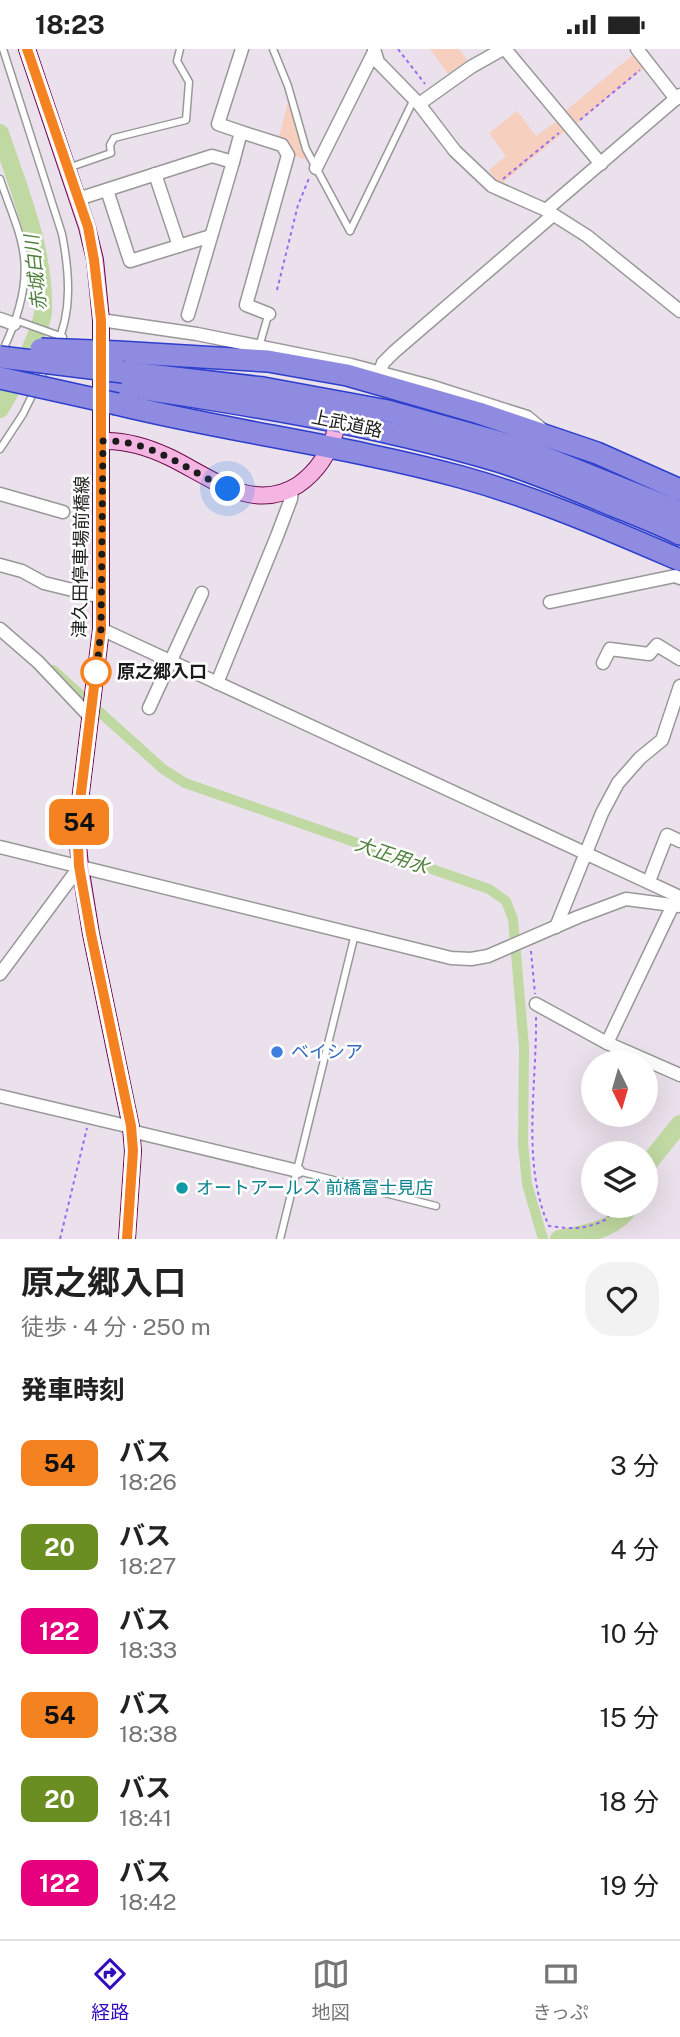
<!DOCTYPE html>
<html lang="ja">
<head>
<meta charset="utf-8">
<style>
	:root { --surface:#fff; --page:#f2f2f2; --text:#222; --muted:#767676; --line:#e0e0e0; --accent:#330abc }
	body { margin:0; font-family:"Public Sans","Noto Sans JP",sans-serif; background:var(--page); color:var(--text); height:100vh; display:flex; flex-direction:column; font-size:26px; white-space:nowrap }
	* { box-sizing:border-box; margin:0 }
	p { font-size:23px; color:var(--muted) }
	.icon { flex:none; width:38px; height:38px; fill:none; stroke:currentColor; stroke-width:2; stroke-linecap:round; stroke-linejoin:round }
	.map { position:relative; height:1190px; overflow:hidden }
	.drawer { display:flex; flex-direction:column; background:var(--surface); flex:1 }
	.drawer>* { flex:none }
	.badge { padding:0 14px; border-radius:10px; font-size:24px; line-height:46px }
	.needle { width:46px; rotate:175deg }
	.buttons { position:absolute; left:581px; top:1001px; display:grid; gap:14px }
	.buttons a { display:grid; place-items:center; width:77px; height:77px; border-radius:50%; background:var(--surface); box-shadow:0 7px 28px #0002; font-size:35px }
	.you { position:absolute; width:35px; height:35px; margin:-18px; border:5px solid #fff; border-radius:50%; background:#1a73e8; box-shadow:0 0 0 10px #1a73e833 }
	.map>.badge { position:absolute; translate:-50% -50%; box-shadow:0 0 0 4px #fff }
	h2 { padding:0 21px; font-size:26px; line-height:63px }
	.round { display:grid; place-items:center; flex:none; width:74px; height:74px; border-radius:28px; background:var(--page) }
	.head { display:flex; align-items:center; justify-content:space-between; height:119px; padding:0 21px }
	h1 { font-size:33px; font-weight:700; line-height:52px }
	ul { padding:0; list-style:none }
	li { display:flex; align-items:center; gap:21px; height:84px; padding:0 21px }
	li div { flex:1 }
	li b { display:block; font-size:26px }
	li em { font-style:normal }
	li .badge { min-width:77px; font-weight:700; text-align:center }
	.status { display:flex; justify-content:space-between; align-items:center; height:49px; padding:0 35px; background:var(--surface); direction:ltr }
	.status svg { height:19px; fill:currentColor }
	.tabs { display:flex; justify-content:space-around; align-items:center; height:98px; border-top:2px solid var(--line); background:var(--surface); font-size:19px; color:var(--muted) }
	.tabs a { display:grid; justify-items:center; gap:4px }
	.tabs .on { color:var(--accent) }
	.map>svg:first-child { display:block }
	.park { fill:#f6cfbe }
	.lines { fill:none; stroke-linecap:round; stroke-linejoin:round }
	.canal { stroke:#c0d8a2; stroke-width:10 }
	.river { stroke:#c0d8a2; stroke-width:18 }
	.lane-casing { stroke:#989898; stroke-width:9 }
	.street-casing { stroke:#989898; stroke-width:15 }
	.secondary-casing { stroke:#6a0a49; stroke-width:18 }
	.highway-casing { stroke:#2c3ecc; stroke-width:24 }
	.path { stroke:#986bf2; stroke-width:2; stroke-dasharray:3.5 3.5; stroke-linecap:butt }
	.lane { stroke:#fff; stroke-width:6 }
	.street { stroke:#fff; stroke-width:12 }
	.secondary { stroke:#f5b5e3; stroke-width:16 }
	.highway { stroke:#8f8be1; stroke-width:21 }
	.highway-bridge-casing { stroke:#2c3ecc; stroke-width:24; stroke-linecap:butt }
	.highway-bridge { stroke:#8f8be1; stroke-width:21 }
	.line-casing { stroke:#fff; stroke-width:16 }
	.line { stroke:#f58220; stroke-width:10 }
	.walk { stroke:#1b1b1b; stroke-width:7; stroke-dasharray:0 12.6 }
	.stop-dot { fill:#fff; stroke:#f58220; stroke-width:3.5 }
	.shop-dot { fill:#3f7fe0; stroke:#fff; stroke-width:2.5 }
	.culture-dot { fill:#0f9aa8; stroke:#fff; stroke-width:2.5 }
	.labels { text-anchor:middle; stroke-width:5; stroke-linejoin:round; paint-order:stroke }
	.street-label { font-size:18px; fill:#1b1b1b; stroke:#fff }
	.stop-label { font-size:18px; font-weight:bold; fill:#1b1b1b; stroke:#fff; text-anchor:start }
	.shop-label { font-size:18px; fill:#366cbe; stroke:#fff; text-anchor:start }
	.culture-label { font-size:18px; fill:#0d838f; stroke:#fff; text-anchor:start }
	.water-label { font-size:19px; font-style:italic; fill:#50803e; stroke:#fff }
</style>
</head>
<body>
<div class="status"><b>18:23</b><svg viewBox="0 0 49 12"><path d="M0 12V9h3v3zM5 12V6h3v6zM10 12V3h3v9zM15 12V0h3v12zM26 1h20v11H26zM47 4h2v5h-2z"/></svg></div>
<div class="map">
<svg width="680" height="1190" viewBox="0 0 680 1190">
	<rect width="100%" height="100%" fill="#ebe1ec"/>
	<!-- park -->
	<g class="park">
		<path d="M430,0h29l8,11 -19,14z"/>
		<path d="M635,4l11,13 -72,60 -11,-13z"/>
		<path d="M288,53l18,58 -16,-6 -12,-13z"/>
		<path d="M517,62l19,25 21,-15 8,10 -65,54 -11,-15 17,-14 -17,-23z"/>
	</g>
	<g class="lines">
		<!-- canal -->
		<path class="canal" d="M53,621l110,99 22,14 304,106 17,12 7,18 11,128 -1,97 4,40 16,55"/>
		<!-- river -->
		<g class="river">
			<path d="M0,84c19,57 45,117 43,178 -1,20 -32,80 -43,98"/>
			<path d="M646,1117l34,-42"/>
			<path d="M559,1190c27,-6 56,-8 71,-33"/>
		</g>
		<!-- lane casing -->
		<g class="lane-casing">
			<g id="lane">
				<path d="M3,0l59,185c7,36 11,78 -6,112"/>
				<path d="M273,0l15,37 18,63 44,82"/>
				<path d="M68,119l43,-15 -1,-8 4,-7 72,-18 3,-38 -12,-21 3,-12"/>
				<path d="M0,130c8,25 21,52 24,78 4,33 -8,66 -22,95"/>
				<path d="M350,182l64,-132"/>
				<path d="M15,271l48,17"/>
				<path d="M259,298l10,-35"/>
				<path d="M0,400l23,-35 24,-49"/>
				<path d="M298,1122l138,35"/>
				<path d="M280,1190l75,-305"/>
			</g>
		</g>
		<!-- street casing -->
		<g class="street-casing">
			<g id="street">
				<path d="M374,0l4,13 41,42 36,47 37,35 54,24 41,26 93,75"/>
				<path d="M505,0l96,115"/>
				<path d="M637,0l39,50"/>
				<path d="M419,55l52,-37 32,-18"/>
				<path d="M241,83l41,13 6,10 -42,150 23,9"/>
				<path d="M233,113l8,-30 -23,-8 24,-75"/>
				<path d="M316,119l58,-116"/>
				<path d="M155,125l24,72"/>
				<path d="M107,141l23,71 81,-25"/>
				<path d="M78,150l134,-43 21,6 -45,153"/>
				<path d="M546,161l134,-115"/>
				<path d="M0,270l14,5"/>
				<path d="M101,271l96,14 154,31 79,21 97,31 17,14"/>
				<path d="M380,323l3,-9 11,-11 159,-137"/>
				<path d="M0,445l63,18"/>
				<path d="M0,516l22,6 22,12 57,14"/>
				<path d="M550,553l125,-26 5,2"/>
				<path d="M0,580l38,33 53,56"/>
				<path d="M101,580l579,268"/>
				<path d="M603,614l7,-14 39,5 8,-9 23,14"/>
				<path d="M217,634l60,-147 14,-37 1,-10"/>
				<path d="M149,659l53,-115"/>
				<path d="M0,798l451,111 20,1 17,-3 90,-39 48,-18 54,7"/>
				<path d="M649,832l18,-46 13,6"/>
				<path d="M556,878l46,-114 16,-30 22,-25 22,-18 18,-54"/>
				<path d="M0,925l80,-108"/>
				<path d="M536,955l71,39 73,32"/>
				<path d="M607,994l66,-138"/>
				<path d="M0,1047l131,31"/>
				<path d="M131,1082l167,40"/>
			</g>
		</g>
		<!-- secondary casing -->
		<g class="secondary-casing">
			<g id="secondary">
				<path d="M27,0l60,178 8,33 6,60v309l-21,172 -2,44 2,21 11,68 40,193 2,24 -6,88"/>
				<path d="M102,392c24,-1 46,6 67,16 40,19 84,57 129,28 20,-14 32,-33 38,-56"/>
			</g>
		</g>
		<!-- highway casing -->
		<g class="highway-casing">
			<g id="highway">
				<path d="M118,303l150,9 79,14 132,38 118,40 83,37"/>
				<path d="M123,323l140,16 125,23 136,38 156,63"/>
				<path d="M118,336c128,19 255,39 380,76 38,12 76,28 114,44 23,9 46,18 68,29"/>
				<path d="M117,355c114,28 231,42 344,73 76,21 147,52 219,83"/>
			</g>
		</g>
		<!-- path -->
		<g class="path">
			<path d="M398,0l27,35"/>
			<path d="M580,71l60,-50"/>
			<path d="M503,130l56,-46"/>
			<path d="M277,241l21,-85 12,-29"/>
			<path d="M531,902l4,43"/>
			<path d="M536,968c1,67 -15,148 13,209 24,3 36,4 58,-7l6,-13"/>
			<path d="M60,1190l27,-111"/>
		</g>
		<!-- lane -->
		<use href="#lane" class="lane"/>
		<!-- street -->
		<use href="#street" class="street"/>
		<!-- secondary -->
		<use href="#secondary" class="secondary"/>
		<!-- highway -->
		<use href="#highway" class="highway"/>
		<!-- highway-bridge casing -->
		<g class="highway-bridge-casing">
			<g id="highway-bridge">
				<path d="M41,300l77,3"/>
				<path d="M0,308l123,15"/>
				<path d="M0,329l117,26"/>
			</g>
		</g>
		<!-- highway-bridge -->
		<use href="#highway-bridge" class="highway-bridge"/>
	</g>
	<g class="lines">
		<!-- line casing -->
		<g class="line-casing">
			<path id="line" d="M27,0l61,178 6,33 7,60v309l-21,172 -2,44 1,21 12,68 40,192 2,25 -6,88"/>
		</g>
		<!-- line -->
		<use href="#line" class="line"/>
		<!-- walk -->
		<path class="walk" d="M96,623v4l5,-47 2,-188c48,-2 83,29 125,48"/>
	</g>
	<!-- markers -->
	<circle class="stop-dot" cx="96" cy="623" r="14"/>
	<circle class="shop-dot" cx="277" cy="1003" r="7"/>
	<circle class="culture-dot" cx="182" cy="1139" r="7"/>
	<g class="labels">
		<!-- street labels -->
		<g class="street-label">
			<text transform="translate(347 375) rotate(12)" y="6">上武道路</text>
			<text transform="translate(81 508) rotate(-89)" y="6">津久田停車場前橋線</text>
		</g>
		<!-- stop labels -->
		<g class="stop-label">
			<text x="117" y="629">原之郷入口</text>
		</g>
		<!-- shop labels -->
		<g class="shop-label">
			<text x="291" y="1009">ベイシア</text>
		</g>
		<!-- culture labels -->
		<g class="culture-label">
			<text x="196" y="1145">オートアールズ 前橋富士見店</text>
		</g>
		<!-- water labels -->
		<g class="water-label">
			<text transform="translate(35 224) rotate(-96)" y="7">赤城白川</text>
			<text transform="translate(392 806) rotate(19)" y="7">大正用水</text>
		</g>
	</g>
</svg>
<div class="buttons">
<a><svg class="needle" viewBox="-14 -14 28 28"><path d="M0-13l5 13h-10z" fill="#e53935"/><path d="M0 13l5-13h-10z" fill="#767676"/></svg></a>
<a><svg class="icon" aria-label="layers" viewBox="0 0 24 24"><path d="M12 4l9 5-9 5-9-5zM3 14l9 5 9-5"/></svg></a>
</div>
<div class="you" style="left:228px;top:440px"></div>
<b class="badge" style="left:79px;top:773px;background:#f58220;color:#111">54</b>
</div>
<section class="drawer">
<div class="head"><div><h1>原之郷入口</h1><p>徒歩 · 4 分 · 250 m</p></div><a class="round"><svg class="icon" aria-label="heart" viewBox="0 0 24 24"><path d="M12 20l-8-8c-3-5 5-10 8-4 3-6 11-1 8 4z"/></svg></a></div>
<h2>発車時刻</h2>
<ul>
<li><span class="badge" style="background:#f58220;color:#111">54</span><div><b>バス</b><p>18:26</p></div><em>3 分</em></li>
<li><span class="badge" style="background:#6b8e23;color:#fff">20</span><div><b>バス</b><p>18:27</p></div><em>4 分</em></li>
<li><span class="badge" style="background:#e6007e;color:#fff">122</span><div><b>バス</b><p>18:33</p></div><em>10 分</em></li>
<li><span class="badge" style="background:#f58220;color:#111">54</span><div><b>バス</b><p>18:38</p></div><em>15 分</em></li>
<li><span class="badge" style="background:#6b8e23;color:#fff">20</span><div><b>バス</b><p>18:41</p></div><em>18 分</em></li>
<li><span class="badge" style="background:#e6007e;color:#fff">122</span><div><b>バス</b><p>18:42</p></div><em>19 分</em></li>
</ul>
</section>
<nav class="tabs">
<a class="on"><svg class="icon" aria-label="directions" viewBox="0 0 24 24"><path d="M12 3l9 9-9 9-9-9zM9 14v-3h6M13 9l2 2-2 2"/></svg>経路</a>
<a><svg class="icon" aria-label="map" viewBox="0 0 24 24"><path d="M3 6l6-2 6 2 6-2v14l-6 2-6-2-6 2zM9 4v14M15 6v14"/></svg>地図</a>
<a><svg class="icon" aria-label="tickets" viewBox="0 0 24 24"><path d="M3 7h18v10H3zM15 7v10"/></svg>きっぷ</a>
</nav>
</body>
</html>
